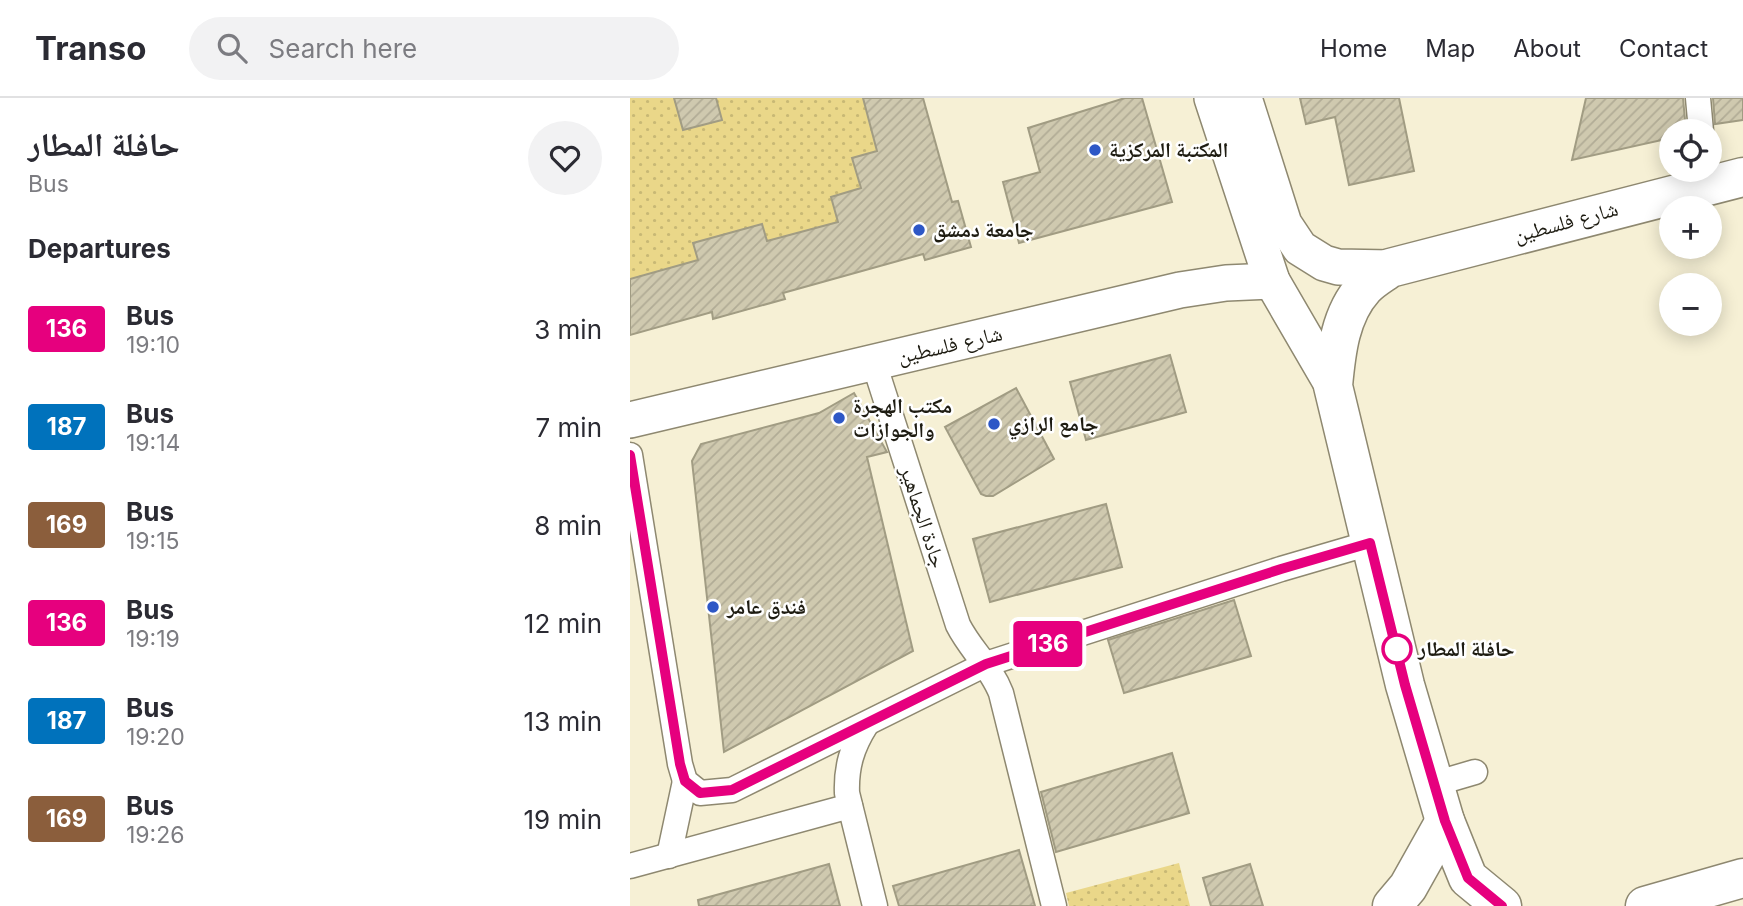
<!DOCTYPE html>
<html lang="en">
<head>
<meta charset="utf-8">
<style>
	:root { --surface:#fff; --page:#f2f2f3; --text:#2b2b33; --muted:#7c7c81; --line:#e1e1e2 }
	body { margin:0; font-family:Inter,"Noto Naskh Arabic",sans-serif; background:var(--page); color:var(--text); height:100vh; display:flex; flex-direction:column; font-size:26px; white-space:nowrap }
	* { box-sizing:border-box; margin:0 }
	p { font-size:23px; color:var(--muted) }
	.icon { flex:none; width:38px; height:38px; fill:none; stroke:currentColor; stroke-width:2; stroke-linecap:round; stroke-linejoin:round }
	.map { position:relative; flex:1; overflow:hidden }
	.panel { display:flex; flex-direction:column; background:var(--surface); width:630px }
	.panel>* { flex:none }
	.badge { padding:0 14px; border-radius:5px; font-size:24px; line-height:46px }
	.controls { position:absolute; left:1029px; top:21px; display:grid; gap:14px }
	.controls a { display:grid; place-items:center; width:63px; height:63px; border-radius:50%; background:var(--surface); box-shadow:0 4px 18px #0003; font-size:35px }
	.map>.badge { position:absolute; translate:-50% -50%; box-shadow:0 0 0 4px #fff }
	h2 { padding:0 28px; font-size:26px; line-height:63px }
	.round { display:grid; place-items:center; flex:none; width:74px; height:74px; border-radius:37px; background:var(--page) }
	.overview { display:flex; align-items:center; justify-content:space-between; height:119px; padding:0 28px }
	h1 { font-size:33px; font-weight:700; line-height:52px }
	ul { padding:0; list-style:none }
	li { display:flex; align-items:center; gap:21px; height:98px; padding:0 28px }
	li div { flex:1 }
	li b { display:block; font-size:26px }
	li em { font-style:normal }
	li .badge { min-width:77px; font-weight:700; text-align:center }
	header { display:flex; align-items:center; gap:42px; box-sizing:border-box; height:98px; padding:0 35px; background:var(--surface); border-bottom:2px solid var(--line) }
	header strong { font-size:33px }
	nav { display:flex; gap:38px; margin-inline-start:auto; font-size:24px }
	.search { width:490px; height:63px; background:var(--page); display:flex; align-items:center; gap:18px; box-sizing:border-box; padding:0 24px; border-radius:38px; color:var(--muted); font-size:26px }
	main { display:flex; flex:1; min-height:0 }
	.map>svg:first-child { display:block }
	.green { fill:url(#green-dots) }
	.building { fill:url(#building-hatch); stroke:#a19c83; stroke-width:2 }
	.lines { fill:none; stroke-linecap:round; stroke-linejoin:round }
	.street-casing { stroke:#8e8870; stroke-width:27 }
	.secondary-casing { stroke:#8e8870; stroke-width:38 }
	.primary-casing { stroke:#8e8870; stroke-width:41 }
	.highway-casing { stroke:#8e8870; stroke-width:41 }
	.street { stroke:#fff; stroke-width:24 }
	.secondary { stroke:#fff; stroke-width:35 }
	.primary { stroke:#fff; stroke-width:38 }
	.highway { stroke:#fff; stroke-width:38 }
	.line-casing { stroke:#fff; stroke-width:16 }
	.line { stroke:#e6007e; stroke-width:10 }
	.poi-dot { fill:#2d57c6; stroke:#fff; stroke-width:2.5 }
	.stop-dot { fill:#fff; stroke:#e6007e; stroke-width:3.5 }
	.labels { text-anchor:middle; stroke-width:5; stroke-linejoin:round; paint-order:stroke }
	.poi-label { font-size:21px; font-weight:bold; fill:#1e1c12; stroke:#fff; text-anchor:start }
	.street-label { font-size:21px; fill:#1e1c12; stroke:#fff }
	.stop-label { font-size:21px; font-weight:bold; fill:#1e1c12; stroke:#fff; text-anchor:start }
</style>
</head>
<body>
<header>
<strong>Transo</strong>
<div class="search"><svg class="icon" aria-label="search" viewBox="0 0 24 24"><circle cx="10" cy="10" r="6"/><path d="M15 15l6 6"/></svg>Search here</div>
<nav><a>Home</a><a>Map</a><a>About</a><a>Contact</a></nav>
</header>
<main>
<section class="panel">
<div class="overview"><div><h1>حافلة المطار</h1><p>Bus</p></div><a class="round"><svg class="icon" aria-label="heart" viewBox="0 0 24 24"><path d="M12 20l-8-8c-3-5 5-10 8-4 3-6 11-1 8 4z"/></svg></a></div>
<h2>Departures</h2>
<ul>
<li><span class="badge" style="background:#e6007e;color:#fff">136</span><div><b>Bus</b><p>19:10</p></div><em>3 min</em></li>
<li><span class="badge" style="background:#0072bc;color:#fff">187</span><div><b>Bus</b><p>19:14</p></div><em>7 min</em></li>
<li><span class="badge" style="background:#8b5e3c;color:#fff">169</span><div><b>Bus</b><p>19:15</p></div><em>8 min</em></li>
<li><span class="badge" style="background:#e6007e;color:#fff">136</span><div><b>Bus</b><p>19:19</p></div><em>12 min</em></li>
<li><span class="badge" style="background:#0072bc;color:#fff">187</span><div><b>Bus</b><p>19:20</p></div><em>13 min</em></li>
<li><span class="badge" style="background:#8b5e3c;color:#fff">169</span><div><b>Bus</b><p>19:26</p></div><em>19 min</em></li>
</ul>
</section>
<div class="map">
<svg width="1113" height="808" viewBox="0 0 1113 808">
	<defs>
		<pattern id="green-dots" width="8" height="8" patternUnits="userSpaceOnUse" patternTransform="scale(1.75)"><rect width="8" height="8" fill="#ead789"/><path d="M2 2h.1M6 6h.1" fill="none" stroke="#c8b875" stroke-width="1.8" stroke-linecap="round"/></pattern>
		<pattern id="building-hatch" width="6" height="6" patternUnits="userSpaceOnUse" patternTransform="scale(1.75)"><rect width="6" height="6" fill="#cfc9af"/><path d="M-1 1l2-2M0 6l6-6M5 7l2-2" fill="none" stroke="#b1ac96"/></pattern>
	</defs>
	<rect width="100%" height="100%" fill="#f6f0d5"/>
	<!-- green -->
	<g class="green">
		<path d="M0,0h233l14,53 -25,7 9,30 -30,9 7,25 -71,19 -5,-17 -68,19 4,17 -68,19z"/>
		<path d="M549,765l11,43h-121l-3,-13z"/>
	</g>
	<!-- building -->
	<g class="building">
		<path d="M44,0h42l6,22 -39,10z"/>
		<path d="M233,0h60l29,104 6,-1 13,46 -46,13 -2,-6 -140,39 2,6 -72,20 -1,-7 -82,23v-56l68,-19 -5,-17 69,-19 5,17 71,-19 -7,-25 30,-9 -9,-30 25,-7z"/>
		<path d="M495,0h17l30,104 -153,41 -16,-61 37,-10 -12,-44z"/>
		<path d="M670,0h99l15,73 -65,14 -14,-68 -29,7z"/>
		<path d="M956,0h97l3,33h-15v7l-99,22z"/>
		<path d="M1083,0h30v22l-28,4z"/>
		<path d="M540,257l16,57 -100,28 -16,-58z"/>
		<path d="M386,290l38,71 -61,37h-7l-5,-2 -36,-67z"/>
		<path d="M224,295l33,59 -20,5 46,194 -189,101 -32,-291 9,-17 118,-31z"/>
		<path d="M476,406l16,63 -132,35 -17,-63z"/>
		<path d="M604,502l17,56 -127,37 -16,-53z"/>
		<path d="M542,655l17,60 -133,39 -15,-60z"/>
		<path d="M389,752l16,56h-136l-6,-20z"/>
		<path d="M199,766l11,42h-141l-1,-6z"/>
		<path d="M620,766l13,42h-52l-8,-28z"/>
	</g>
	<g class="lines">
		<!-- street casing -->
		<g class="street-casing">
			<g id="street">
				<path d="M1068,0l3,33"/>
				<path d="M244,265l84,262c12,24 33,42 43,68l53,213"/>
				<path d="M0,357l50,309 5,17 15,12 32,-3 254,-126 295,-95 89,-26"/>
				<path d="M236,627c-14,22 -20,42 -19,68l28,113"/>
				<path d="M804,686l41,-12"/>
				<path d="M39,758l16,-75"/>
				<path d="M0,768l220,-60"/>
			</g>
		</g>
		<!-- secondary casing -->
		<g class="secondary-casing">
			<g id="secondary">
				<path d="M582,0l60,183 61,105"/>
				<path d="M614,0l40,126 16,24 24,15 14,4 52,1"/>
				<path d="M0,322l550,-130 46,-7 46,-2"/>
			</g>
		</g>
		<!-- primary casing -->
		<g class="primary-casing">
			<path id="primary" d="M762,808l16,-19 37,-66"/>
		</g>
		<!-- highway casing -->
		<g class="highway-casing">
			<g id="highway">
				<path d="M872,808l-34,-28 -23,-57 -40,-136 -72,-299c3,-33 7,-72 31,-98 7,-8 18,-14 26,-20l353,-91"/>
				<path d="M1015,808l98,-28"/>
			</g>
		</g>
		<!-- street -->
		<use href="#street" class="street"/>
		<!-- secondary -->
		<use href="#secondary" class="secondary"/>
		<!-- primary -->
		<use href="#primary" class="primary"/>
		<!-- highway -->
		<use href="#highway" class="highway"/>
	</g>
	<g class="lines">
		<!-- line casing -->
		<g class="line-casing">
			<path id="line" d="M0,357l50,309 5,17 15,12 32,-3 254,-126 295,-95 89,-26 35,142 40,136 23,57 34,28"/>
		</g>
		<!-- line -->
		<use href="#line" class="line"/>
	</g>
	<!-- markers -->
	<g class="poi-dot">
		<circle cx="465" cy="52" r="7"/>
		<circle cx="289" cy="132" r="7"/>
		<circle cx="209" cy="320" r="7"/>
		<circle cx="364" cy="326" r="7"/>
		<circle cx="83" cy="509" r="7"/>
	</g>
	<circle class="stop-dot" cx="767" cy="551" r="14"/>
	<g class="labels">
		<!-- poi labels -->
		<g class="poi-label">
			<text x="479" y="59">المكتبة المركزية</text>
			<text x="303" y="139">جامعة دمشق</text>
			<text x="223" y="315">مكتب الهجرة<tspan x="223" dy="24">والجوازات</tspan></text>
			<text x="378" y="333">جامع الرازي</text>
			<text x="97" y="516">فندق عامر</text>
		</g>
		<!-- street labels -->
		<g class="street-label">
			<text transform="translate(936 124) rotate(-15)" y="7">شارع فلسطين</text>
			<text transform="translate(320 247) rotate(-13)" y="7">شارع فلسطين</text>
			<text transform="translate(293 419) rotate(72)" y="7">جادة الجماهير</text>
		</g>
		<!-- stop labels -->
		<g class="stop-label">
			<text x="788" y="558">حافلة المطار</text>
		</g>
	</g>
</svg>
<div class="controls">
<a><svg class="icon" aria-label="locate" viewBox="0 0 24 24"><circle cx="12" cy="12" r="6"/><path d="M12 2v4M12 18v4M2 12h4M18 12h4"/></svg></a>
<a>+</a>
<a>−</a>
</div>
<b class="badge" style="left:418px;top:546px;background:#e6007e;color:#fff">136</b>
</div>
</main>
</body>
</html>
